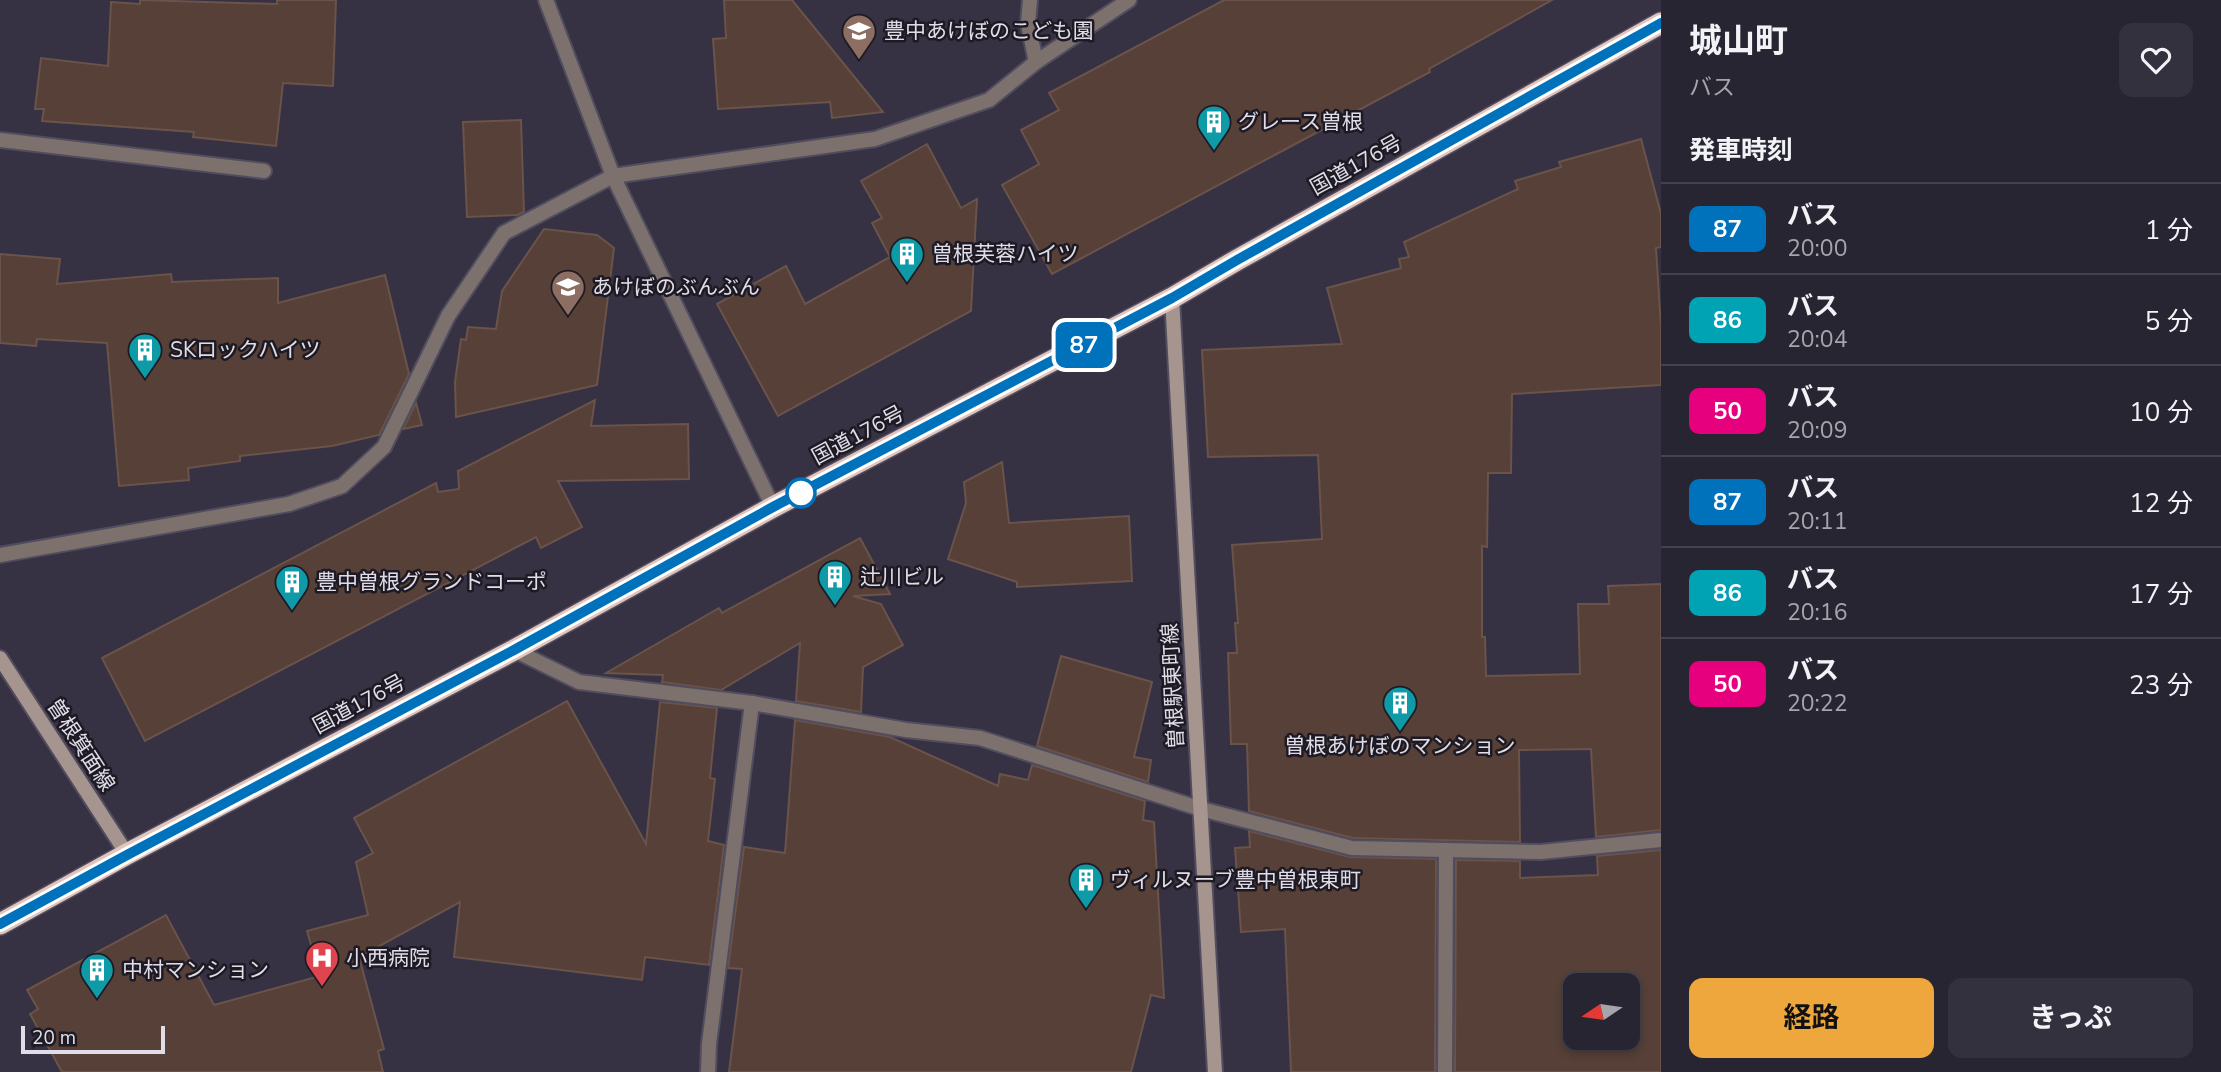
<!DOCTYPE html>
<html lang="ja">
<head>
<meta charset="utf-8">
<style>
	:root { --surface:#282532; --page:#34313e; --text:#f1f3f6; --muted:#a5a5ac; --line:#44424d; --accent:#eea73c }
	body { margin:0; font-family:"Nunito Sans","Noto Sans JP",sans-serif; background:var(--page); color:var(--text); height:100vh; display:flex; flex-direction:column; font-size:26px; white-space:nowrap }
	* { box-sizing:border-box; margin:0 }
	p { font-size:23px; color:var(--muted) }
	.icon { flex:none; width:38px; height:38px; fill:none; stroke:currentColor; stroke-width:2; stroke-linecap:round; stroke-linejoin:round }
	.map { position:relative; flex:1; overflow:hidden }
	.drawer { display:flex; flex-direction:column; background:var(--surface); width:560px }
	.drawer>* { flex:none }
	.badge { padding:0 14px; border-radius:10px; font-size:24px; line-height:46px }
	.needle { width:46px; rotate:257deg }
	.buttons { position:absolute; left:1563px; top:973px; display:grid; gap:14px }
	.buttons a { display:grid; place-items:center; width:77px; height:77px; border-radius:14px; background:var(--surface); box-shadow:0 4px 10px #0003,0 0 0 2px var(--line); font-size:35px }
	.scale { position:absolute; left:21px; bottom:18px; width:144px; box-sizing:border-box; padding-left:7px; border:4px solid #e0dde9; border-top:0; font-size:19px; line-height:24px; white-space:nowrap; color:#e0dde9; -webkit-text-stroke:5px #1d1a23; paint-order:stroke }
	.map>.badge { position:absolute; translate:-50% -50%; box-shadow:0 0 0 4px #fff }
	h2 { padding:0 28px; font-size:26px; line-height:63px }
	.round { display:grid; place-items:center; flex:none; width:74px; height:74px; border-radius:14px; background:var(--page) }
	.overview { display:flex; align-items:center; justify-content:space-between; height:119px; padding:0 28px }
	h1 { font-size:33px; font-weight:700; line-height:52px }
	.action { display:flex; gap:14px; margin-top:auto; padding:14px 28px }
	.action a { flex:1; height:80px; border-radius:14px; background:var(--accent); color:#111; font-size:28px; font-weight:700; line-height:80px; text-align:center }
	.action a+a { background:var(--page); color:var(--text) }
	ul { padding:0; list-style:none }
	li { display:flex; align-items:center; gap:21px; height:91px; padding:0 28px; border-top:2px solid var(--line) }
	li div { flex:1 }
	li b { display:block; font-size:26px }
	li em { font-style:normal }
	li .badge { min-width:77px; font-weight:700; text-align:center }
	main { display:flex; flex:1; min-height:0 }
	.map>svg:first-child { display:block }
	.building { fill:#564037; stroke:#6a534a; stroke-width:2; fill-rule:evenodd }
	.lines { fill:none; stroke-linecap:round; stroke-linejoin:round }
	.street-casing { stroke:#514d5e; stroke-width:18 }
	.secondary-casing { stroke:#514d5e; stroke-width:18 }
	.highway-casing { stroke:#514d5e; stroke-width:24 }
	.street { stroke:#7d716e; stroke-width:14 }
	.secondary { stroke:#a6948e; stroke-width:14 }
	.highway { stroke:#e1c5bd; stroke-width:21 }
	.line-casing { stroke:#fff; stroke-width:16 }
	.line { stroke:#0072bc; stroke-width:10 }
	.stop-dot { fill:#fff; stroke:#0072bc; stroke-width:3.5 }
	.labels { text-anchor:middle; stroke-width:5; stroke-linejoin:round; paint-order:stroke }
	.poi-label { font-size:21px; fill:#e0dde9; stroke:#1d1a23; text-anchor:start }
	.street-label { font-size:21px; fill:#e0dde9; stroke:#1d1a23 }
</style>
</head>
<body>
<main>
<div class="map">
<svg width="1661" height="1072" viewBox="0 0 1661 1072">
	<rect width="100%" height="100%" fill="#363143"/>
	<!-- building -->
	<g class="building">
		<path d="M140,0l137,4v-4h59l-3,86 -50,-3 -7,63 -83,-9 1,-5 -152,-11 2,-12h-9l6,-51 67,8 3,-64 29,2z"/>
		<path d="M724,0h68l91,112 -51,6 -2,-16 -112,7 -5,-70 13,-1z"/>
		<path d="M1224,0h328l-123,69 1,3 -378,202 -50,-89 37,-21 -18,-34 38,-20 -10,-17z"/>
		<path d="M521,120l3,92 -7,3 -50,2 -4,-95z"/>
		<path d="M1641,139l20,75v33l-5,1 5,80v57l-149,9 -1,79h-23l-1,74 -5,-1v91h3l1,39 94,-2 -2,-70h31l-1,-18 53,-2v246l-65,7 -5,-88 -72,1 1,92 -167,-4 -104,-27 -2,-67h-16l-3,-91h9l-2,-30h3l-6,-78 90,-6 -4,-84 -110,2 -6,-107 140,-6 -15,-56 74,-20 -2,-9 10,-2 -5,-15 114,-53 -3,-8 46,-14 -2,-5z"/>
		<path d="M927,144l34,64 16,-9 -6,112 -193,105 -61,-112 69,-38 19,38 85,-47 -18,-34 10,-5 -21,-37z"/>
		<path d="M544,229l53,6 17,13 -17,137 -141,32 -1,-35 6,-43 5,1 2,-13 28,2 6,-38z"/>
		<path d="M0,254l60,5 -3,25 114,-10 1,8 106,-4v25l107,-28 24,99 -30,61 -47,11 -92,10v5l-52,7 1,12 -70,6 -12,-143 -70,-4 -1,7 -36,-3z"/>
		<path d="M595,400l-4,26 97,-2 1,55 -131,2 24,46 -41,21 -5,-11 -391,204 -43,-83 334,-175 2,9 21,-3 -1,-18z"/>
		<path d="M416,403l6,22 -19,4z"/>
		<path d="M1002,462l7,61 120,-7 3,65 -115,6v-5l-69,-23 18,-56 -2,-21z"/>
		<path d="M860,538l30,56 -37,2 28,8 22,41 -40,22 -2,45 -65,-11 4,-58 -79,47 -59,-8 1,-7 -57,-2 113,-65 3,5z"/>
		<path d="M1061,656l91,26 -18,75 17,3 -3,22 -111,-36z"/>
		<path d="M567,701l79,143 14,-142 57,6 -7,70 5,1 -7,62 16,4 -15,120 -64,-8 -3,23 -188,-23 6,-55 -101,55 25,92 -6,2 5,21h-321l-32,-58 8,-5 -11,-19 139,-75 48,90 106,-29 -13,-45 61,-16 -12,-53 17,-9 -19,-35z"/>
		<path d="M795,720l95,17 108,49 2,-12 28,6 4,-15 113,36 -2,19 11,2 10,176 -13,-3 -20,77h-402l13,-103 -14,-1 16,-121 41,6z"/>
		<path d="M1249,831l101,26 86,2 -1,213h-144l-6,-143 -44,3 -6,-84 15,-1z"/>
		<path d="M1661,850v222h-206l1,-212 64,1v17l78,-3 -1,-19zM1575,985h53v53h-53z"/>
	</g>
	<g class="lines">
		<!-- street casing -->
		<g class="street-casing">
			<g id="street">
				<path d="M546,0l67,176 160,331"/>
				<path d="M1030,0l-2,24 8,38"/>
				<path d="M0,140l264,31"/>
				<path d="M0,555l289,-51 53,-18 42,-39 64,-131 56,-83 109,-57 262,-37 114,-39 47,-38 93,-62"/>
				<path d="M514,650l65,32 173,21 154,27 74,8 221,71 151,39 189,4 120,-12"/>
				<path d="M708,1072l1,-28 43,-341"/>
				<path d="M1445,1072l1,-222"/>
			</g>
		</g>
		<!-- secondary casing -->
		<g class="secondary-casing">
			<g id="secondary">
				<path d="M1172,298l43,774"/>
				<path d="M0,658l127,196"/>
			</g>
		</g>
		<!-- highway casing -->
		<g class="highway-casing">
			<path id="highway" d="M0,924l127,-70 387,-204 259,-143 399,-209 65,-38 424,-237"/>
		</g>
		<!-- street -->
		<use href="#street" class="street"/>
		<!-- secondary -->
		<use href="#secondary" class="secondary"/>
		<!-- highway -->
		<use href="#highway" class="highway"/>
	</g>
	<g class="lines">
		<!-- line casing -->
		<g class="line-casing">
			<path id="line" d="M0,924l127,-69 387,-205 259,-143 399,-209 65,-38 424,-237"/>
		</g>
		<!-- line -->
		<use href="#line" class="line"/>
	</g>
	<!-- icons -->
	<defs>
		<g id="school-pin" transform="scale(1.75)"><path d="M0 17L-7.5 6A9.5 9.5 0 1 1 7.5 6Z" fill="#8d6e63" stroke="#1d1a23"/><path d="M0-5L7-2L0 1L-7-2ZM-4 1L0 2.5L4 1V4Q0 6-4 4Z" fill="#fff"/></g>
		<g id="building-pin" transform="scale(1.75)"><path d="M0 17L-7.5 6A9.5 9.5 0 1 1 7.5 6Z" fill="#0f9aa8" stroke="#1d1a23"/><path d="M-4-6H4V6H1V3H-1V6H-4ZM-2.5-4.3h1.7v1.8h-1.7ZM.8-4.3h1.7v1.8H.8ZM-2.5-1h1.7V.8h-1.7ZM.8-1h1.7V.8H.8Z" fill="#fff"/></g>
		<g id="hospital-pin" transform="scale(1.75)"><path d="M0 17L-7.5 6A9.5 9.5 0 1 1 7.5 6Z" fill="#e0444e" stroke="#1d1a23"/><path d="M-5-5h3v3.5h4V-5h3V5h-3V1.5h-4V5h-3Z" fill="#fff"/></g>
	</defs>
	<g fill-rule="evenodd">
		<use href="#school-pin" x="859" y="31"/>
		<use href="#building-pin" x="1214" y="122"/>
		<use href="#building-pin" x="907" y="254"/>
		<use href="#school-pin" x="568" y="287"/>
		<use href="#building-pin" x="145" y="350"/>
		<use href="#building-pin" x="835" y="577"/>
		<use href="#building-pin" x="292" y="582"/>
		<use href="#building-pin" x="1400" y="703"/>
		<use href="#building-pin" x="1086" y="880"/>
		<use href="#hospital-pin" x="322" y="958"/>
		<use href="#building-pin" x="97" y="970"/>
	</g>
	<!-- markers -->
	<circle class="stop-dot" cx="801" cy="493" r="14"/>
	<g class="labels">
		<!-- poi labels -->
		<g class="poi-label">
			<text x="884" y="38">豊中あけぼのこども園</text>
			<text x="1238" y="129">グレース曽根</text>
			<text x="932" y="261">曽根芙蓉ハイツ</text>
			<text x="592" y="294">あけぼのぶんぶん</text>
			<text x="170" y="357">SKロックハイツ</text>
			<text x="860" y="584">辻川ビル</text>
			<text x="316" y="589">豊中曽根グランドコーポ</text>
			<text x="1400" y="753" text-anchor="middle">曽根あけぼのマンション</text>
			<text x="1110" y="887">ヴィルヌーブ豊中曽根東町</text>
			<text x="346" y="965">小西病院</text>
			<text x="122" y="977">中村マンション</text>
		</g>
		<!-- street labels -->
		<g class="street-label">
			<text transform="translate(1356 165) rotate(-29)" y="7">国道176号</text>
			<text transform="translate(858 435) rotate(-28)" y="7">国道176号</text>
			<text transform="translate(1173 686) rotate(-93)" y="7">曽根駅東町線</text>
			<text transform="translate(359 704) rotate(-28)" y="7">国道176号</text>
			<text transform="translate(81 745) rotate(57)" y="7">曽根箕面線</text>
		</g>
	</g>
</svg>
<div class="buttons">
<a><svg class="needle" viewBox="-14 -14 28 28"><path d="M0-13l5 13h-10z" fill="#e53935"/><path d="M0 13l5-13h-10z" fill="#a5a5ac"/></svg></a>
</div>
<div class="scale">20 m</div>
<b class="badge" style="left:1084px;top:345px;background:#0072bc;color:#fff">87</b>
</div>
<section class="drawer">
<div class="overview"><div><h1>城山町</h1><p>バス</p></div><a class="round"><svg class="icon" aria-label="heart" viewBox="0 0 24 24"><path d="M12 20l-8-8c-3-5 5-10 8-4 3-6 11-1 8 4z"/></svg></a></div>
<h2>発車時刻</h2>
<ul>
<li><span class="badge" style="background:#0072bc;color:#fff">87</span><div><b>バス</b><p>20:00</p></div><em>1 分</em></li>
<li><span class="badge" style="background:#00a3b4;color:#fff">86</span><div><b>バス</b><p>20:04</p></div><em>5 分</em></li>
<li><span class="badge" style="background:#e6007e;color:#fff">50</span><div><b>バス</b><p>20:09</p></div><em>10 分</em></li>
<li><span class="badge" style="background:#0072bc;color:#fff">87</span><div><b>バス</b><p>20:11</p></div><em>12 分</em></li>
<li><span class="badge" style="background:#00a3b4;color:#fff">86</span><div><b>バス</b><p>20:16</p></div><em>17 分</em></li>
<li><span class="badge" style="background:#e6007e;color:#fff">50</span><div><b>バス</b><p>20:22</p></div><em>23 分</em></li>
</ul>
<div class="action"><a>経路</a><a>きっぷ</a></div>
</section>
</main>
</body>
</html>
